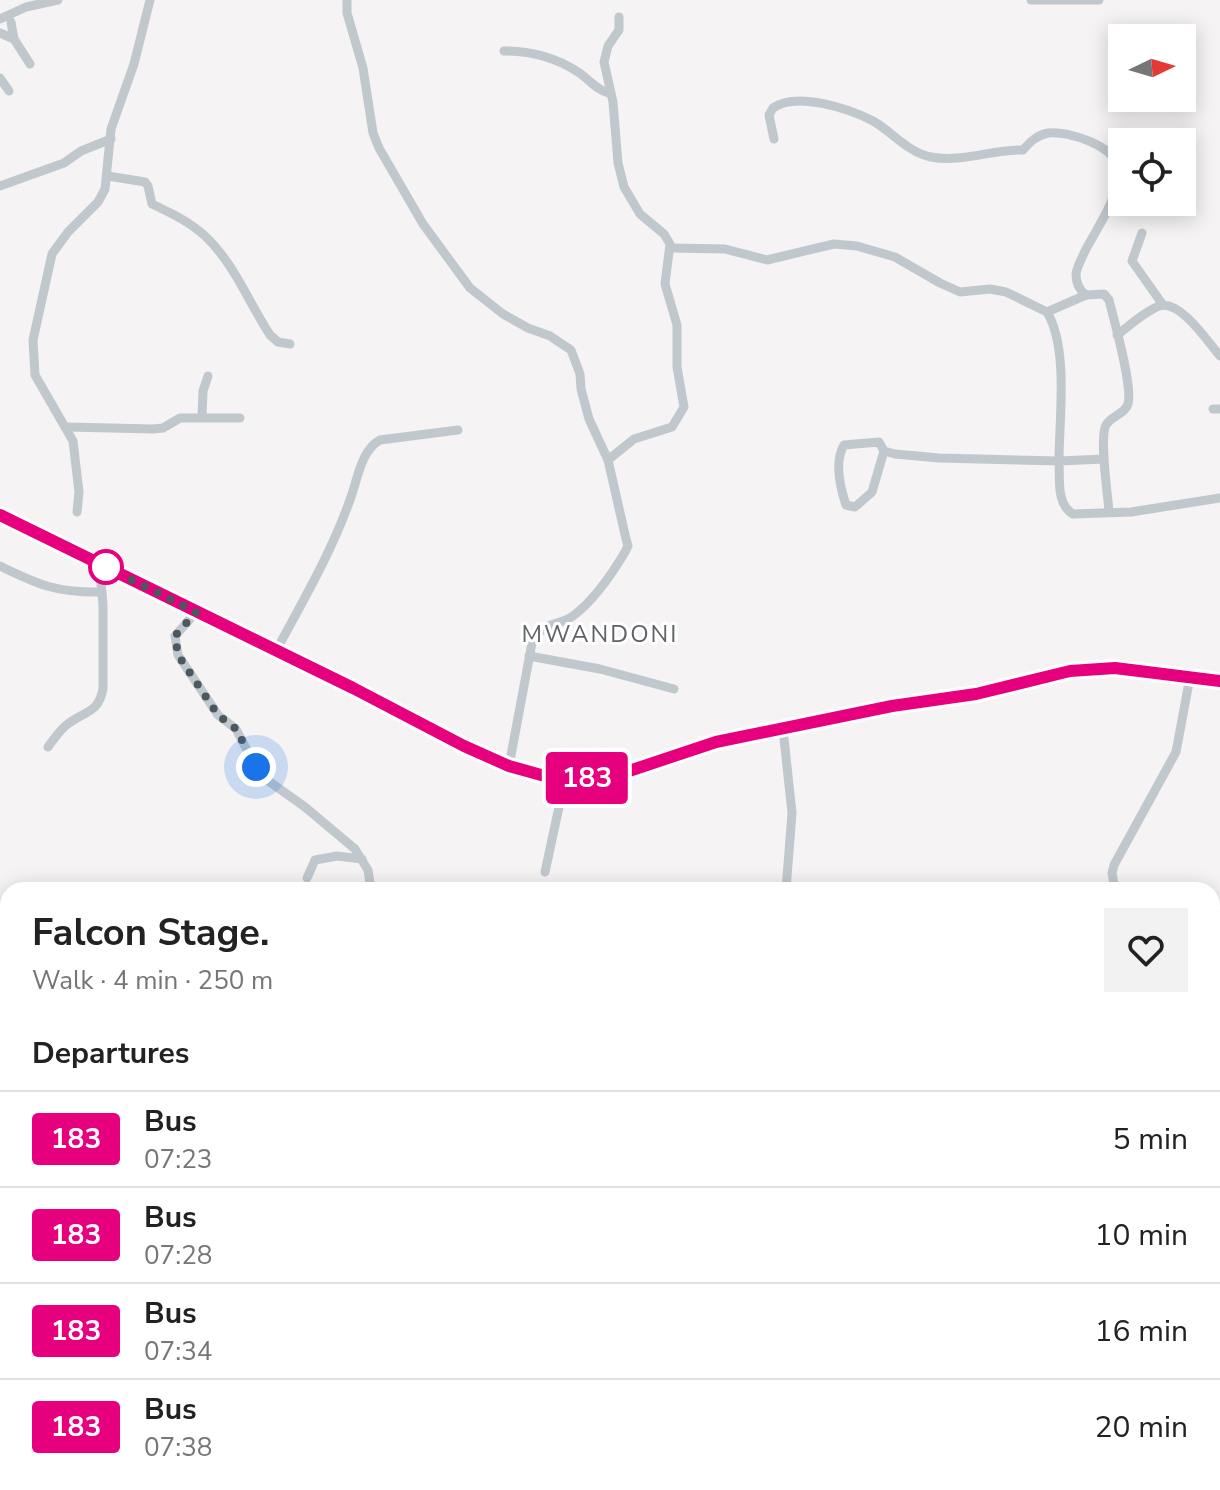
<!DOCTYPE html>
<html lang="en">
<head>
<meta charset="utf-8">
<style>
	:root { --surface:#fff; --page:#f2f2f2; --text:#222; --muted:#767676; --line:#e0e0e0 }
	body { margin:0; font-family:"Nunito Sans",sans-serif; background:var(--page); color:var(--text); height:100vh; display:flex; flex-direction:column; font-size:30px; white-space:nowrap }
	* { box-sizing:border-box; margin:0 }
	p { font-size:26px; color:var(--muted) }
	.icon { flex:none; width:44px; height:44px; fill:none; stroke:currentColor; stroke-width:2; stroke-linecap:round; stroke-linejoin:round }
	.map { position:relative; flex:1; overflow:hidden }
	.drawer { position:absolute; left:0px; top:882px; width:1220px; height:608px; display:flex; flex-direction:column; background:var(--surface); border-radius:24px 24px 0 0; box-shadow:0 4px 20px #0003 }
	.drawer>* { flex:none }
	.badge { padding:0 16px; border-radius:6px; font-size:28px; line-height:52px }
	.needle { width:52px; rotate:85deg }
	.buttons { position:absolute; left:1108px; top:24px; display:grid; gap:16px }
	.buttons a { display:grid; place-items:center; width:88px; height:88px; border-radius:0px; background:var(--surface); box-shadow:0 4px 20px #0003; font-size:40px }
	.you { position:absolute; width:40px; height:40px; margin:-20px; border:6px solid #fff; border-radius:50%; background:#1a73e8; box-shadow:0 0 0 12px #1a73e833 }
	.map>.badge { position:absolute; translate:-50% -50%; box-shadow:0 0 0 4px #fff }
	h2 { padding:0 32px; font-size:30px; line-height:72px }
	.round { display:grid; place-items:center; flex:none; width:84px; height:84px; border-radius:0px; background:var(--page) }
	.head { display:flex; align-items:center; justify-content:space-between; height:136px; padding:0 32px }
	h1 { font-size:38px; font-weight:700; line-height:60px }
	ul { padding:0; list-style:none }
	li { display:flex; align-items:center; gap:24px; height:96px; padding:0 32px; border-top:2px solid var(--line) }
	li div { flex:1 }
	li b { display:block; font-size:30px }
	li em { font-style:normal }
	li .badge { min-width:88px; font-weight:700; text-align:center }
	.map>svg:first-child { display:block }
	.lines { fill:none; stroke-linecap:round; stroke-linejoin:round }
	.minor { stroke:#c0c8ce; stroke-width:9 }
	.major { stroke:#b5c3cf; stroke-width:12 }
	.line-casing { stroke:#fff; stroke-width:18 }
	.line { stroke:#e6007e; stroke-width:12 }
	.walk { stroke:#4c575f; stroke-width:8; stroke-dasharray:0 14.4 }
	.stop-dot { fill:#fff; stroke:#e6007e; stroke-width:4 }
	.labels { text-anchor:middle; stroke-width:6; stroke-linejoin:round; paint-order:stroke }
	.quarter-label { font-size:24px; letter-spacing:2px; fill:#606367; stroke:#fff }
</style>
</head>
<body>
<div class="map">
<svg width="1220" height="1490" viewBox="0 0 1220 1490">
	<rect width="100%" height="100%" fill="#f5f3f3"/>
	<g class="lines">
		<!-- minor -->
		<g class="minor">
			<path d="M347,0v13l16,55 10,65 6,15 44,76 47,64 33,26 25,14 22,8 21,14 9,24 1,15 8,30 19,41 18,79 2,7 -3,6c-13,22 -32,49 -52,64 -18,12 -27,3 -41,27l-23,123"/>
			<path d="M1031,0h68"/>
			<path d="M0,19l26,-12 32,-7"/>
			<path d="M11,22l3,17"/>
			<path d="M0,33l14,6 16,25"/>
			<path d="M504,51c27,0 51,6 74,21 11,7 18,18 31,21"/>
			<path d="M0,78l9,13"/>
			<path d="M774,139l-5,-24 4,-7c24,-17 77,1 100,13 21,12 34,31 58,36 31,6 62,-8 92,-7 7,-8 14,-15 25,-17 20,-3 71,14 71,38 -1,28 -21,55 -34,80 -3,7 -8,15 -9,23 0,9 3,16 10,21"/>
			<path d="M108,176l37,6 3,4 4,18c19,9 38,18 53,32 29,27 44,67 65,99l8,7 12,2"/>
			<path d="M0,186l64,-23 17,-12 30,-12"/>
			<path d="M1142,233l-10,28 31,44"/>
			<path d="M671,248l54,1 42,11 67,-16 23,2 38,11 45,26 20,9 30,-3 16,3 41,20c22,37 12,107 12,149l-120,-3 -44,-4 -11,-3 -5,-9 -35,3c-10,17 -4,42 2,60l9,2 17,-15 12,-41"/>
			<path d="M1047,312l39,-17 18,-1 5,6c5,20 24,86 19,104 -3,10 -17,12 -22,21 -7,13 2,70 3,87"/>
			<path d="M1117,335c12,-9 27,-23 42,-29 21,-7 49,36 61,50"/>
			<path d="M1213,409h7"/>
			<path d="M202,416l1,-25 5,-15"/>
			<path d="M67,427l86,2 10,-1 17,-10h60"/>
			<path d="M1104,459l-45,2c1,18 -3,43 14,53l58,-2 89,-14"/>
			<path d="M608,460l26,-21 38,-12 12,-20 -7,-40v-42l-12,-41 5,-40 -6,-10 -24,-20 -16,-27 -6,-24 -5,-61 -9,-40 4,-16 11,-16v-13"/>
			<path d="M77,512l2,-20 -6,-51 -38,-66 -2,-35 19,-86 16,-22 30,-30 7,-13 6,-60 23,-65 16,-64"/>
			<path d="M0,566c39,19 57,27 102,26"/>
			<path d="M196,612l-21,24 3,19 40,60 18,14 24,46 45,32 50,42 13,21 3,20"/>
			<path d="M276,651c28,-52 57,-101 76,-157 6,-18 10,-44 28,-54l78,-10"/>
			<path d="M529,656l71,13 74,20"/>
			<path d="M783,729l9,84 -6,77"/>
			<path d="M48,747c6,-8 13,-19 21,-24 18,-13 29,-10 34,-34v-85l-4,-40"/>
			<path d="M545,872l20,-93"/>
			<path d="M307,878l8,-18 22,-4 25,3"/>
			<path d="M1115,890l-3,-17 2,-8 62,-113 14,-75"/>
			<path d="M1212,935l8,-13"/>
			<path d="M1212,1086h8"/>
			<path d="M1212,1265l8,5"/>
			<path d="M1212,1381l8,5"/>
			<path d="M1212,1473l8,-11"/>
			<path d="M835,1482v8"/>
			<path d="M608,1485h25l12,-3"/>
			<path d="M1039,1486l1,4"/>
			<path d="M72,1490l3,-8"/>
			<path d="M173,1490l3,-8"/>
			<path d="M220,1490v-8"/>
			<path d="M467,1490l3,-8"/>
			<path d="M981,1490l3,-8"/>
			<path d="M1198,1490l7,-8"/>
		</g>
		<!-- major -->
		<g class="major">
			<path d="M0,515l353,173 111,58 45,20 43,12 65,-3 99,-33 176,-36 84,-12 94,-23 45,-3 105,13"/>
			<path d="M0,1395l8,2"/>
			<path d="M265,1482l17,8"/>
		</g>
	</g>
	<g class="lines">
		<!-- line casing -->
		<g class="line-casing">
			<path id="line" d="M0,515l353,173 111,58 45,20 43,12 65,-3 99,-33 176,-36 84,-12 94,-23 45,-3 105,13"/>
		</g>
		<!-- line -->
		<use href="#line" class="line"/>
		<!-- walk -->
		<path class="walk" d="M106,567l90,45 -21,24 3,19 40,60 18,14 20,38"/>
	</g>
	<!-- markers -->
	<circle class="stop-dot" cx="106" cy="567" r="16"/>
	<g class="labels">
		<!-- quarter labels -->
		<g class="quarter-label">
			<text x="600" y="642">MWANDONI</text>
		</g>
	</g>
</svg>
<div class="buttons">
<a><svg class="needle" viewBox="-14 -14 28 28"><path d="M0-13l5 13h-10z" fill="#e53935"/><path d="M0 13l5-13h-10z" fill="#767676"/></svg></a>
<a><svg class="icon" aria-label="locate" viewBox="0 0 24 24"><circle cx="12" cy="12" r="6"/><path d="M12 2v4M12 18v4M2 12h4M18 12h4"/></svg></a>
</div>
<div class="you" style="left:256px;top:767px"></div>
<b class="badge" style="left:587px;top:778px;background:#e6007e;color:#fff">183</b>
<section class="drawer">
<div class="head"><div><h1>Falcon Stage.</h1><p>Walk · 4 min · 250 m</p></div><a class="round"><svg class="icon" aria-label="heart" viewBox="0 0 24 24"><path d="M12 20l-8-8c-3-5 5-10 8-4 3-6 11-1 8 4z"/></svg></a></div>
<h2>Departures</h2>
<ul>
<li><span class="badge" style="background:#e6007e;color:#fff">183</span><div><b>Bus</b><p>07:23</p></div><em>5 min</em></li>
<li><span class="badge" style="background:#e6007e;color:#fff">183</span><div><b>Bus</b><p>07:28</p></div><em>10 min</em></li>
<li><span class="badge" style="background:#e6007e;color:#fff">183</span><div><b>Bus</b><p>07:34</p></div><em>16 min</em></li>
<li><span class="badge" style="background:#e6007e;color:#fff">183</span><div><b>Bus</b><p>07:38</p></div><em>20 min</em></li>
</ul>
</section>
</div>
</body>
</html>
